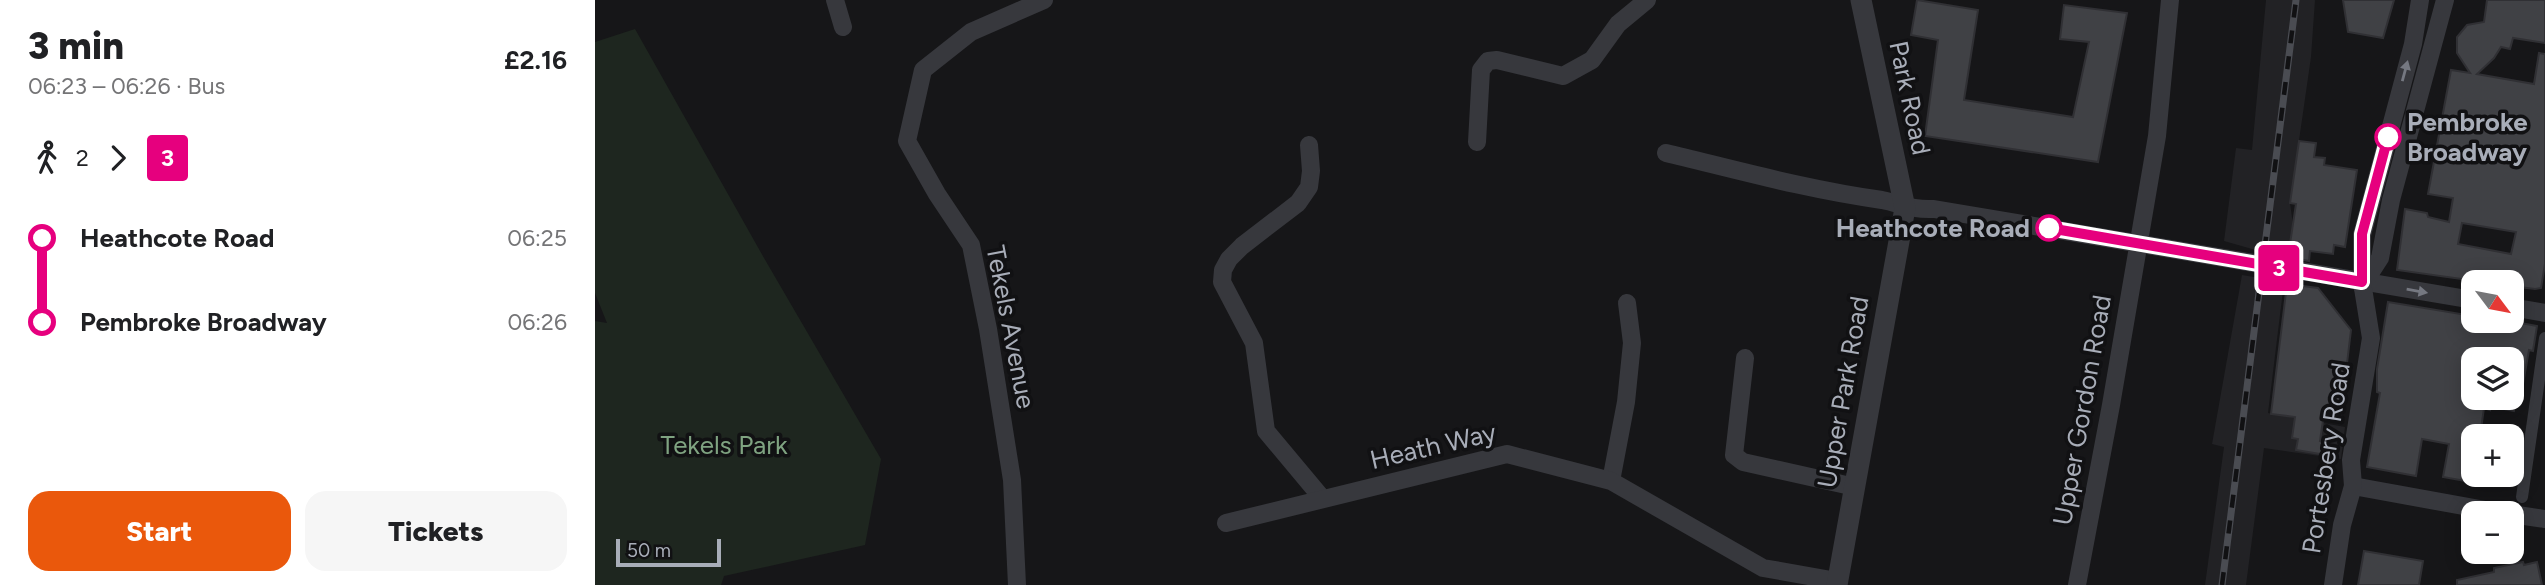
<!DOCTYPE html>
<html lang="en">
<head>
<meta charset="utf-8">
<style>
	:root { --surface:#fff; --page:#f6f6f6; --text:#202124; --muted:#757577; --accent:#ea580c }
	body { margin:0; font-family:Figtree,sans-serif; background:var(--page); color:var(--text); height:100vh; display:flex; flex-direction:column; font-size:26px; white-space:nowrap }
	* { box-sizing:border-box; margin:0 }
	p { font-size:23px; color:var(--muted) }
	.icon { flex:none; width:38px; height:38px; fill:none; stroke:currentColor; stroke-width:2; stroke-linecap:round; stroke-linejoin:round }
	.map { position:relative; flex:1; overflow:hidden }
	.side { display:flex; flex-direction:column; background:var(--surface); width:595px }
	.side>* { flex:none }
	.badge { padding:0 14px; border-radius:5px; font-size:24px; line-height:46px }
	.needle { width:46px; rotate:122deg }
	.controls { position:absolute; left:1866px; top:270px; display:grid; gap:14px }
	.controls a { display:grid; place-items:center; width:63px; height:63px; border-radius:14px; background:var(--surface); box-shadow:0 4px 18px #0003; font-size:35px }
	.scale { position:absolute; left:21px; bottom:18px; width:105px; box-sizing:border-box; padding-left:7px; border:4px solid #a8adb8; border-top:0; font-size:19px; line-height:24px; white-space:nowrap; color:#a8adb8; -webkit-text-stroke:5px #111113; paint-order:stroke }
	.map>.badge { position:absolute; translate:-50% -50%; box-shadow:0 0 0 4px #fff }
	.legs { display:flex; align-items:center; gap:10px; height:77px; padding:0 28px; font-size:23px }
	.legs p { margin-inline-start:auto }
	.overview { display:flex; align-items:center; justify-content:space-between; height:119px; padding:0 28px }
	h1 { font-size:38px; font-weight:800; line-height:52px }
	.action { display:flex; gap:14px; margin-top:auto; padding:14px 28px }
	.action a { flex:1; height:80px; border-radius:21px; background:var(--accent); color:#fff; font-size:28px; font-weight:800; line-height:80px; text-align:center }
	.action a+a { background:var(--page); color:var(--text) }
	ul { padding:0 28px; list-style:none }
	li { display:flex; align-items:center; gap:24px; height:84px; font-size:26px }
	li i { display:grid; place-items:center; width:10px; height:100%; margin:0 9px; background:currentColor }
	li i::after { content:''; width:18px; height:18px; margin:-9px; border:5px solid; border-radius:50%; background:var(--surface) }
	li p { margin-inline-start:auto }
	li:first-child i { background:linear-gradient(#0000 50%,currentColor 0) }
	li:last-child i { background:linear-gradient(currentColor 50%,#0000 0) }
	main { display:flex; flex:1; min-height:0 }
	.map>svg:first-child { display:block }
	.built { fill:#222225 }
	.green { fill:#1e261f }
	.building { fill:#404145; stroke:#303034; stroke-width:2; fill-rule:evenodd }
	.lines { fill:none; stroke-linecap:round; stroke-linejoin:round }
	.pedestrian { stroke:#37383d; stroke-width:12 }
	.minor { stroke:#37383d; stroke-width:18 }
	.tertiary { stroke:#37383d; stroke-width:21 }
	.rail-casing { stroke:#4a4c52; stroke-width:7 }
	.rail { stroke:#111113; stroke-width:4.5; stroke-dasharray:13; stroke-linecap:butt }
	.oneway { fill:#757881 }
	.line-1-casing { stroke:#fff; stroke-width:16 }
	.line-1 { stroke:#e6007e; stroke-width:10 }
	.stop-1-dot { fill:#fff; stroke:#e6007e; stroke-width:3.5 }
	.labels { text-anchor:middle; stroke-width:7; stroke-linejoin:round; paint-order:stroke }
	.street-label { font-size:26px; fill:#a8adb8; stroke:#111113 }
	.stop-label { font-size:26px; font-weight:bold; fill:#a8adb8; stroke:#111113; text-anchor:start }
	.park-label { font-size:26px; fill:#7fa381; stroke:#111113 }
</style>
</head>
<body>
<main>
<section class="side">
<div class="overview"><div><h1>3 min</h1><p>06:23 – 06:26 · Bus</p></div><b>£2.16</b></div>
<div class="legs"><svg class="icon" aria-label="walk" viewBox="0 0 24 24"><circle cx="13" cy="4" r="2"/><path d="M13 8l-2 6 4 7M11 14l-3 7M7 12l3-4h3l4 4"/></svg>2<svg class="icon" aria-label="forward" viewBox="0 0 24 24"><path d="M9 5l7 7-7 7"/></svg><b class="badge" style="background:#e6007e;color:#fff">3</b></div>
<ul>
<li><i style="color:#e6007e"></i><b>Heathcote Road</b><p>06:25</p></li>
<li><i style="color:#e6007e"></i><b>Pembroke Broadway</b><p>06:26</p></li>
</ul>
<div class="action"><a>Start</a><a>Tickets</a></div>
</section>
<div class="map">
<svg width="1950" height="585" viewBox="0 0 1950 585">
	<rect width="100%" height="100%" fill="#161618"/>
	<!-- built -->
	<g class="built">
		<path d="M1671,0h49l-4,57 -21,146 3,22 -6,34 -63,-18 12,-93 16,2z"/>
		<path d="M1647,275l42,7 -16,131 77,14 -4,32 -77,-11 -18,137h-41l19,-138 -12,-3z"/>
	</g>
	<!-- green -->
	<path class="green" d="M40,29l129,229 117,201 -16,86 -141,31 -3,9h-126v-264l12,2 -12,-30v-251z"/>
	<!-- building -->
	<g class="building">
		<path d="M1322,0l61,10 -14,90 109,17 16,-75 -29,-3 4,-34 63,8 -29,149 -173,-26 13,-96 -27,-5z"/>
		<path d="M1748,0h51l-11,38 -35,-6z"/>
		<path d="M1892,0h58v43l-32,-5 -3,11 -9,-2 -7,11 -17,16 57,10 5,-31 6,1v210l-4,24 -6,1 -24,-3v-4h-28l-86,-12 8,-61 22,4 1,4 21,5 4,-24 -25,-4 23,-124 19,3 -13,-20v-16l10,-12 17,-3zM1867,223l54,9 -5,22 -53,-10z"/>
		<path d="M1704,141l17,2 -2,14 11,1 -1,7 33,5 -12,77 -11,-2 -1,9 -23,-3 -1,10 -21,-4 8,-53 -6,-1z"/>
		<path d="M1692,284l31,4 33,42 -11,92 -17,-2 -3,21 8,2 -2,12 -30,-5 2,-11 -6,-1 3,-21 -24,-3z"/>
		<path d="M1793,302l85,14v4h32l32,6 -4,25 -4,-1 -8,45 -10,-2v-34h-38v38h43l-2,14 -24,-5v4l-6,-2 -4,28h-7v38h22l-2,12 -50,-9 6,-33 -27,-5 -6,37 -49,-9 13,-74 -3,-1v-23z"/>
		<path d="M1769,551l59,10 -4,24h-61z"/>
		<path d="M1928,562l1,3 13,-3 5,23h-85v-5l37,-8v-4z"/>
	</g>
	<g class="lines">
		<!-- pedestrian -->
		<path class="pedestrian" d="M1927,497l23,-159"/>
		<!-- minor -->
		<g class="minor">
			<path d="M240,0l8,27"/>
			<path d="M882,142l4,-72 7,-9 9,-1 66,16 29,-16 26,-36 29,-24"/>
			<path d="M714,145l2,26 -2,16 -11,16 -56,43 -13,13 -6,11 -1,12 32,61 12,88 56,67"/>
			<path d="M1071,153c71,17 143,37 216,47 20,4 29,10 52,9l539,91"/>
			<path d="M1767,286l18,-28 11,-58 54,-200"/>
			<path d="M1916,307l34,6"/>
			<path d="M1150,358l-11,97 9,7 112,25"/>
			<path d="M1016,481l15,-79 6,-59 -5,-40"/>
			<path d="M1758,486l149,27"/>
			<path d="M1916,514l34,5"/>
			<path d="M631,523l281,-69 104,27 152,87 74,13"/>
			<path d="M422,585l-5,-105 -24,-151 -17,-84 -34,-51 -30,-53 16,-71 48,-38 73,-32"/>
			<path d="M1482,585l34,-180 46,-269 13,-136"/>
			<path d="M1738,585l9,-60 11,-39 -2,-26 20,-122 -9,-56v-47l51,-191 7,-44"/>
		</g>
		<!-- tertiary -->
		<path class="tertiary" d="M1242,585l68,-377 -44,-208"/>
		<!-- rail casing -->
		<g class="rail-casing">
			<path id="rail" d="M1627,585l74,-585"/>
		</g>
		<!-- rail -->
		<use href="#rail" class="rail"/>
	</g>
	<!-- one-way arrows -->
	<defs><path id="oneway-solid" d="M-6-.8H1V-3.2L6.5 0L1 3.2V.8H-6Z" transform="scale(1.75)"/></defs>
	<g class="oneway">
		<use href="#oneway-solid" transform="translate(1810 71) rotate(-75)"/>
		<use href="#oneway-solid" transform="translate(1822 291) rotate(10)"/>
	</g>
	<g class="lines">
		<!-- line-1 casing -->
		<g class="line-1-casing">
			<path id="line-1" d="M1454,228l313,54v-48l26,-97"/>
		</g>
		<!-- line-1 -->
		<use href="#line-1" class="line-1"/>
	</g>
	<!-- markers -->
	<g class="stop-1-dot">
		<circle cx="1793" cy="137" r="12"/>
		<circle cx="1454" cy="228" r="12"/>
	</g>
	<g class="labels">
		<!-- street labels -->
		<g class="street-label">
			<text transform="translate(1315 98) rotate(78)" y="9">Park Road</text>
			<text transform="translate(416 327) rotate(79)" y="9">Tekels Avenue</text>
			<text transform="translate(1248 392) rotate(-80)" y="9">Upper Park Road</text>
			<text transform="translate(1487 410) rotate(-80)" y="9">Upper Gordon Road</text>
			<text transform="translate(838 446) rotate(-13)" y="9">Heath Way</text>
			<text transform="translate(1731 458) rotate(-81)" y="9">Portesbery Road</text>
		</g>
		<!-- stop labels -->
		<g class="stop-label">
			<text x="1812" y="131">Pembroke<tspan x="1812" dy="30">Broadway</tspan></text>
			<text x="1435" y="237" text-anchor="end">Heathcote Road</text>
		</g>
		<!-- park labels -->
		<g class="park-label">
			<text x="129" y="454">Tekels Park</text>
		</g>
	</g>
</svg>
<div class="controls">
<a><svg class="needle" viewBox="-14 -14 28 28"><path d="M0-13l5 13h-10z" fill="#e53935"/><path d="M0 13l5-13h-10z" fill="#757577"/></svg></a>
<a><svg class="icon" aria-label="layers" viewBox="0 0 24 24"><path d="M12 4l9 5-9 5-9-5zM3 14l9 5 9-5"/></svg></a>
<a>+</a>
<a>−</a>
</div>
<div class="scale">50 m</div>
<b class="badge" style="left:1684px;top:268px;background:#e6007e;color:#fff">3</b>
</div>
</main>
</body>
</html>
